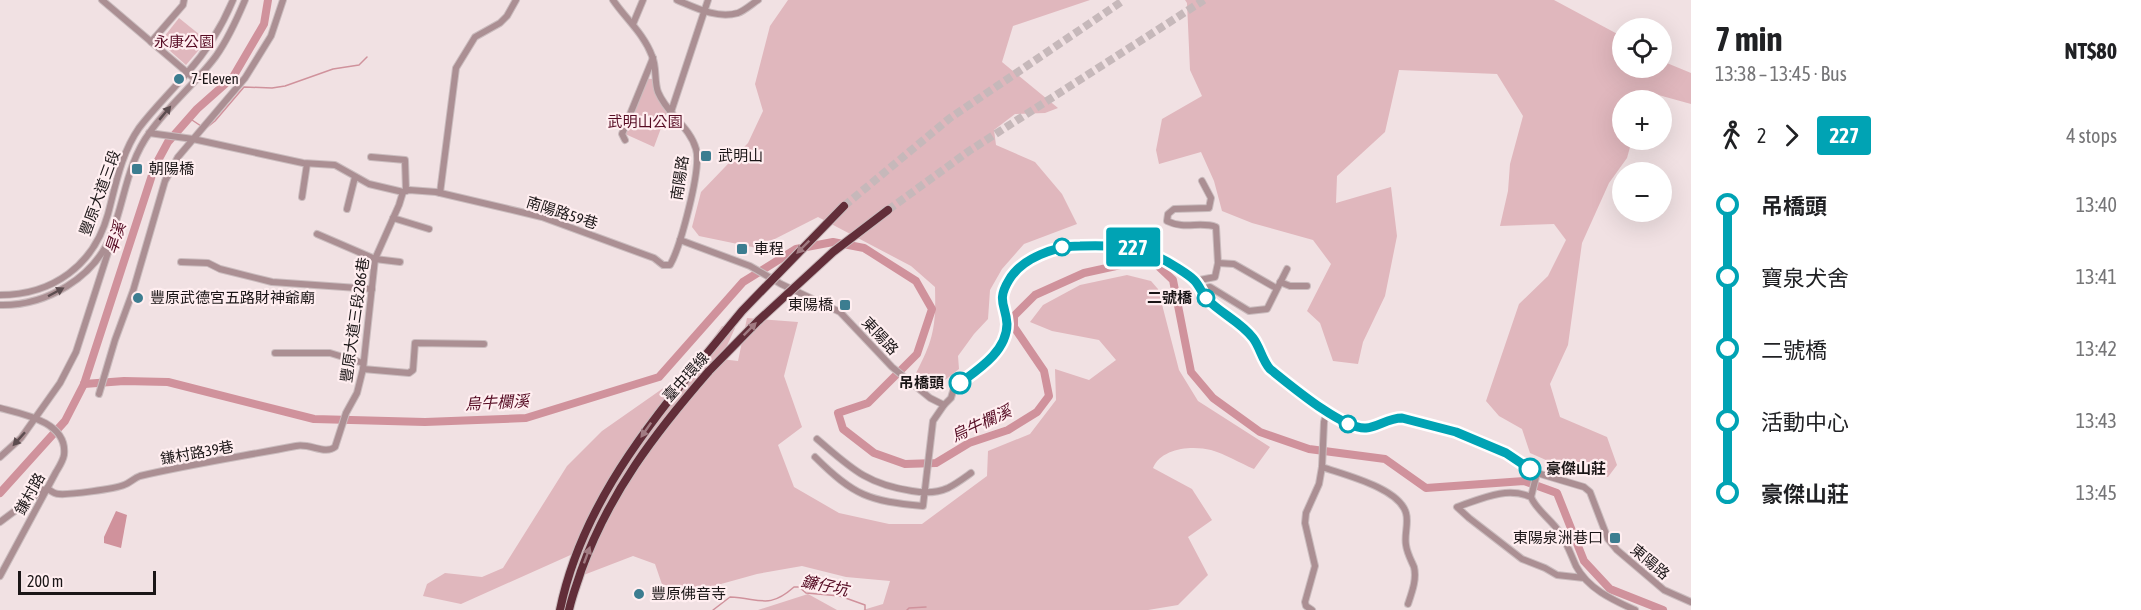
<!DOCTYPE html>
<html lang="en">
<head>
<meta charset="utf-8">
<style>
	:root { --surface:#fff; --page:#f2f2f2; --text:#202124; --muted:#757577 }
	body { margin:0; font-family:"Asap Condensed","Noto Sans TC",sans-serif; background:var(--page); color:var(--text); height:100vh; display:flex; flex-direction:column; font-size:22px; white-space:nowrap }
	* { box-sizing:border-box; margin:0 }
	p { font-size:20px; color:var(--muted) }
	.icon { flex:none; width:33px; height:33px; fill:none; stroke:currentColor; stroke-width:2; stroke-linecap:round; stroke-linejoin:round }
	.map { position:relative; flex:1; overflow:hidden }
	.sheet { display:flex; flex-direction:column; background:var(--surface); width:450px }
	.sheet>* { flex:none }
	.badge { padding:0 12px; border-radius:4px; font-size:21px; line-height:39px }
	.tools { position:absolute; left:1612px; top:18px; display:grid; gap:12px }
	.tools a { display:grid; place-items:center; width:60px; height:60px; border-radius:50%; background:var(--surface); box-shadow:0 6px 24px #0002; font-size:30px }
	.scale { position:absolute; left:18px; bottom:15px; width:138px; box-sizing:border-box; padding-left:6px; border:3px solid #1b1617; border-top:0; font-size:16px; line-height:21px; white-space:nowrap; color:#1b1617; -webkit-text-stroke:4px #ffeef0; paint-order:stroke }
	.map>.badge { position:absolute; translate:-50% -50%; box-shadow:0 0 0 3px #fff }
	.legs { display:flex; align-items:center; gap:9px; height:66px; padding:0 24px; font-size:20px }
	.legs p { margin-inline-start:auto }
	.summary { display:flex; align-items:center; justify-content:space-between; height:102px; padding:0 24px }
	h1 { font-size:33px; font-weight:700; line-height:45px }
	ul { padding:0 24px; list-style:none }
	li { display:flex; align-items:center; gap:21px; height:72px; font-size:22px }
	li i { display:grid; place-items:center; width:9px; height:100%; margin:0 8px; background:currentColor }
	li i::after { content:''; width:15px; height:15px; margin:-8px; border:4px solid; border-radius:50%; background:var(--surface) }
	li p { margin-inline-start:auto }
	li:first-child i { background:linear-gradient(#0000 50%,currentColor 0) }
	li:last-child i { background:linear-gradient(currentColor 50%,#0000 0) }
	main { display:flex; flex:1; min-height:0 }
	.map>svg:first-child { display:block }
	.green { fill:#e0b7bd }
	.water { fill:#d0929c }
	.lines { fill:none; stroke-linecap:round; stroke-linejoin:round }
	.stream { stroke:#d0929c; stroke-width:1.5 }
	.river { stroke:#d0929c; stroke-width:8 }
	.highway-tunnel { stroke:#c6b8ba; stroke-width:8; stroke-dasharray:8 4; stroke-linecap:butt }
	.minor-casing { stroke:#cabcbe; stroke-width:8 }
	.highway-casing { stroke:#cabcbe; stroke-width:10 }
	.minor { stroke:#ab8f93; stroke-width:6 }
	.highway { stroke:#622e39; stroke-width:8 }
	.highway-bridge-casing { stroke:#cabcbe; stroke-width:10; stroke-linecap:butt }
	.highway-bridge { stroke:#622e39; stroke-width:8 }
	.oneway { fill:#5c4c4f }
	.oneway2 { fill:#a17b82 }
	.line-1-casing { stroke:#fff; stroke-width:14 }
	.line-1 { stroke:#00a3b4; stroke-width:9 }
	.poi-dot { fill:#3c7d90; stroke:#ffeef0; stroke-width:2 }
	.stop-1-dot { fill:#fff; stroke:#00a3b4; stroke-width:3 }
	.labels { text-anchor:middle; stroke-width:4.5; stroke-linejoin:round; paint-order:stroke }
	.park-label { font-size:15px; fill:#570c24; stroke:#ffeef0 }
	.poi-label { font-size:15px; fill:#1b1617; stroke:#ffeef0; text-anchor:start }
	.street-label { font-size:15px; fill:#1b1617; stroke:#ffeef0 }
	.stop-label { font-size:15px; font-weight:bold; fill:#1b1617; stroke:#ffeef0; text-anchor:end }
	.water-label { font-size:16px; font-style:italic; fill:#540921; stroke:#ffeef0 }
</style>
</head>
<body>
<main>
<div class="map">
<svg width="1691" height="610" viewBox="0 0 1691 610">
	<rect width="100%" height="100%" fill="#f1e1e3"/>
	<!-- green -->
	<g class="green">
		<path d="M788,0h302l-77,26 -11,36 56,46 -13,5 -30,1 -21,16 2,15 39,17 27,32 15,30 -53,20 -22,25 -12,21 -2,29 -14,15 -16,22 1,13 -24,19 -19,-15c18,-34 20,-48 19,-86l-24,-21 -93,-49 -61,31 -58,-12 -7,-9 9,-35 47,-49 15,-32 -8,-27 15,-58z"/>
		<path d="M1185,0h369l69,37v31h39v-7l29,12v31l-47,-13 -2,9h-19v40h9l-5,18 -18,25 -27,60 -14,102 -18,39 10,33 47,20 10,28 -9,12 -37,-6 -41,-18 -8,-24 -23,-13 -13,-15 33,-97 29,-28 18,-36 -12,-16 -54,2 8,-35 2,-27 13,-48 -26,-42 -98,-4 -14,62 -48,44 -1,27 55,-16 6,49 -12,60 -22,46 -5,22 -25,-3 -13,-38 -13,-12 24,-47 -18,-24 -61,-17 -30,-12 -8,-30 -13,-29 -42,12 -3,-14 6,-31 40,-23 -12,-26 -3,-67z"/>
		<path d="M179,18l26,21 -2,6 -17,20 -26,-23z"/>
		<path d="M644,78l8,1 3,11 12,22 -13,35 -31,-14z"/>
		<path d="M1127,275l24,6 7,8 21,81 19,31 72,46 -16,22c-14,-6 -29,-15 -43,-19 -19,-5 -50,-2 -58,18l39,21 20,31 -24,17 20,38 -30,30 -30,5h-285l20,-6 7,-23 -44,-4 -44,-11 -45,8 -90,25 -12,-35 -22,-8 -52,20 -6,-23 -114,51 -38,-8 4,-12 18,-11 37,4 21,-9 64,-102 35,-35 90,-63 30,-42 13,2 -14,31 17,2 9,-43 51,4 -14,54 18,51 -24,18 16,42 45,26 50,11h33l65,-48 1,-25 42,-17 26,-34 -1,-31 34,11 27,-20 -17,-20 -47,-9 -22,-9 13,-17 37,-20z"/>
		<path d="M808,594l29,16h-79z"/>
	</g>
	<!-- water -->
	<path class="water" d="M116,511l11,4 -6,33 -17,-5v-6z"/>
	<g class="lines">
		<!-- stream -->
		<g class="stream">
			<path d="M189,118l12,8"/>
			<path d="M205,129l10,-8 29,-34 28,1 13,-2 48,-17 26,-4 8,-8"/>
			<path d="M713,610l17,-13c30,1 38,13 64,-10h5l7,6 34,3 25,9v5"/>
			<path d="M907,610l2,-2 17,-1"/>
		</g>
		<!-- river -->
		<g class="river">
			<path d="M84,384l40,-3 44,1 146,37 111,3 101,-4 133,-41 84,-95 53,-33 37,-7 31,6 52,33 16,28 -15,45 -49,49 -30,10 5,16 31,24 31,11 31,-1 33,-20 39,-13 29,-18 12,-16 -5,-25 -30,-44v-11l21,-21 49,-22 55,-12 16,2 18,17 18,92 22,26 47,34 49,17 76,10 41,29 98,-7 33,12 27,68 26,28 53,21"/>
			<path d="M0,493l65,-72 19,-37 71,-218 13,-24 29,-33 36,-32 31,-53 4,-24"/>
		</g>
		<!-- highway-tunnel -->
		<g class="highway-tunnel">
			<path d="M844,206l106,-88 174,-118"/>
			<path d="M888,210l81,-59 235,-151"/>
		</g>
		<!-- minor casing -->
		<g class="minor-casing">
			<g id="minor">
				<path d="M102,0l94,80"/>
				<path d="M677,0c19,8 40,19 61,13 6,-2 14,-9 20,-13"/>
				<path d="M633,24l10,-24"/>
				<path d="M151,42l32,-37 1,-5"/>
				<path d="M671,112l37,-112"/>
				<path d="M149,133l44,6 110,24 32,2 34,19 34,8 6,-2 27,2 106,25 112,41 9,7h7c10,-17 32,-97 26,-116 -6,-22 -29,-35 -38,-57 -4,-11 -1,-25 -6,-36 -8,-22 -26,-37 -39,-56"/>
				<path d="M625,140l-3,-6 31,-76"/>
				<path d="M371,157l34,3 1,31"/>
				<path d="M440,193l16,-125 19,-31 25,-14 7,-7 9,-16"/>
				<path d="M302,197l5,-33"/>
				<path d="M347,209l8,-32"/>
				<path d="M393,218l36,11"/>
				<path d="M317,234l58,25 25,3"/>
				<path d="M680,240l70,26 31,18 59,28 52,55 38,31 14,7 7,-7 3,-10 26,-20 22,-26 5,-18 -5,-20v-8l8,-19 11,-10 11,-7 16,-8 19,-6 67,1 30,12 31,22 12,18 45,37 14,28 4,5c18,15 73,61 96,59 12,-1 22,-10 36,-10l54,14 50,21 31,20 47,14 6,5 18,47 9,11 47,40 27,12"/>
				<path d="M181,262l27,1 12,6 52,13 100,7"/>
				<path d="M1218,263l16,1 42,24"/>
				<path d="M1195,281l20,-4 3,-14 -2,-36c-16,-6 -31,3 -49,-6l1,-7 6,-5 35,-1 2,-10 -9,-17"/>
				<path d="M1280,282l10,4h17"/>
				<path d="M1200,289l10,-2 39,24 18,-2 20,-40"/>
				<path d="M0,295c53,0 94,-30 108,-81 8,-30 13,-60 31,-86 15,-20 32,-36 48,-55 19,-21 35,-47 46,-73"/>
				<path d="M0,305c46,1 95,-27 112,-72 13,-34 15,-70 38,-101 19,-27 46,-49 66,-76 12,-17 21,-37 29,-56"/>
				<path d="M275,353h55l33,10"/>
				<path d="M363,369l46,4 4,-3 2,-27 69,1"/>
				<path d="M99,394l16,-54 18,-49 32,-110 13,-24 67,-79 26,-42 12,-36"/>
				<path d="M0,408c23,6 68,14 64,47 -1,6 -5,12 -8,17l-56,104"/>
				<path d="M817,439c34,29 49,45 95,52 11,2 25,2 36,-3 8,-4 16,-10 23,-15"/>
				<path d="M0,457l21,-19 39,-55 16,-31 35,-109"/>
				<path d="M815,457c39,39 54,44 108,49l10,-85 11,-16"/>
				<path d="M1322,467c23,8 77,21 84,46 3,10 -2,22 0,32 1,8 5,15 8,22 3,12 -2,25 -6,37"/>
				<path d="M47,488c4,3 7,6 12,6 10,1 55,-5 65,-9 6,-2 10,-7 16,-9 52,-12 104,-20 156,-30 14,-3 29,9 39,1l11,-34 11,-20 6,-24 12,-110 24,-54 4,-13"/>
				<path d="M1531,497l6,-24"/>
				<path d="M0,522l43,-32"/>
				<path d="M1584,578l-27,-3 -12,-7 -23,-9 -53,-41 -12,-11c24,-8 49,-21 74,-10 5,13 21,23 29,36 7,10 11,22 16,33 12,23 37,34 59,44"/>
				<path d="M1312,610l-6,-4 -1,-4 10,-36 -10,-43 1,-10 13,-29 3,-17 2,-45 3,-11"/>
			</g>
		</g>
		<!-- highway casing -->
		<g class="highway-casing">
			<g id="highway">
				<path d="M560,610c19,-93 76,-171 135,-242"/>
				<path d="M569,610c3,-14 8,-26 12,-39 28,-78 74,-138 128,-200"/>
			</g>
		</g>
		<!-- minor -->
		<use href="#minor" class="minor"/>
		<!-- highway -->
		<use href="#highway" class="highway"/>
		<!-- highway-bridge casing -->
		<g class="highway-bridge-casing">
			<g id="highway-bridge">
				<path d="M695,368l47,-57 102,-105"/>
				<path d="M709,371l49,-50 75,-69 55,-42"/>
			</g>
		</g>
		<!-- highway-bridge -->
		<use href="#highway-bridge" class="highway-bridge"/>
	</g>
	<!-- one-way arrows -->
	<defs><path id="oneway-solid" d="M-6-.8H1V-3.2L6.5 0L1 3.2V.8H-6Z" transform="scale(1.5)"/></defs>
	<g class="oneway">
		<use href="#oneway-solid" transform="translate(165 113) rotate(-50)"/>
		<use href="#oneway-solid" transform="translate(56 292) rotate(-28)"/>
		<use href="#oneway-solid" transform="translate(19 439) rotate(132)"/>
	</g>
	<g class="oneway2">
		<use href="#oneway-solid" transform="translate(803 247) rotate(135)"/>
		<use href="#oneway-solid" transform="translate(750 329) rotate(-45)"/>
		<use href="#oneway-solid" transform="translate(646 430) rotate(125)"/>
		<use href="#oneway-solid" transform="translate(587 555) rotate(-70)"/>
	</g>
	<g class="lines">
		<!-- line-1 casing -->
		<g class="line-1-casing">
			<path id="line-1" d="M960,383c19,-14 47,-32 47,-59 -1,-19 -11,-23 2,-44 13,-22 46,-34 71,-34 39,-1 62,-1 96,21 6,4 13,8 18,13 6,6 8,14 13,19 13,14 34,23 46,39 7,9 9,22 17,31 19,15 73,61 96,59 12,-1 22,-10 36,-10l54,14 50,21 24,16"/>
		</g>
		<!-- line-1 -->
		<use href="#line-1" class="line-1"/>
	</g>
	<!-- markers -->
	<g class="poi-dot">
		<circle cx="179" cy="79" r="6"/>
		<rect x="700" y="150" width="12" height="12" rx="3"/>
		<rect x="131" y="163" width="12" height="12" rx="3"/>
		<rect x="736" y="243" width="12" height="12" rx="3"/>
		<circle cx="138" cy="298" r="6"/>
		<rect x="839" y="299" width="12" height="12" rx="3"/>
		<rect x="1609" y="532" width="12" height="12" rx="3"/>
		<circle cx="639" cy="594" r="6"/>
	</g>
	<g class="stop-1-dot">
		<circle cx="1062" cy="247" r="8"/>
		<circle cx="1206" cy="298" r="8"/>
		<circle cx="960" cy="383" r="10"/>
		<circle cx="1348" cy="424" r="8"/>
		<circle cx="1530" cy="469" r="10"/>
	</g>
	<g class="labels">
		<!-- park labels -->
		<g class="park-label">
			<text x="184" y="47">永康公園</text>
			<text x="645" y="127">武明山公園</text>
		</g>
		<!-- poi labels -->
		<g class="poi-label">
			<text x="191" y="84">7-Eleven</text>
			<text x="718" y="161">武明山</text>
			<text x="149" y="174">朝陽橋</text>
			<text x="754" y="254">車程</text>
			<text x="150" y="303">豐原武德宮五路財神爺廟</text>
			<text x="833" y="310" text-anchor="end">東陽橋</text>
			<text x="1603" y="543" text-anchor="end">東陽泉洲巷口</text>
			<text x="651" y="599">豐原佛音寺</text>
		</g>
		<!-- street labels -->
		<g class="street-label">
			<text transform="translate(680 178) rotate(-81)" y="5">南陽路</text>
			<text transform="translate(100 193) rotate(-70)" y="5">豐原大道三段</text>
			<text transform="translate(562 213) rotate(18)" y="5">南陽路59巷</text>
			<text transform="translate(355 320) rotate(-82)" y="5">豐原大道三段286巷</text>
			<text transform="translate(880 336) rotate(47)" y="5">東陽路</text>
			<text transform="translate(686 377) rotate(-48)" y="5">臺中環線</text>
			<text transform="translate(197 453) rotate(-10)" y="5">鎌村路39巷</text>
			<text transform="translate(30 494) rotate(-61)" y="5">鎌村路</text>
			<text transform="translate(1650 562) rotate(40)" y="5">東陽路</text>
		</g>
		<!-- stop labels -->
		<g class="stop-label">
			<text x="1192" y="303">二號橋</text>
			<text x="944" y="388">吊橋頭</text>
			<text x="1546" y="474" text-anchor="start">豪傑山莊</text>
		</g>
		<!-- water labels -->
		<g class="water-label">
			<text transform="translate(115 238) rotate(-72)" y="6">旱溪</text>
			<text transform="translate(497 402) rotate(-3)" y="6">烏牛欄溪</text>
			<text transform="translate(981 423) rotate(-25)" y="6">烏牛欄溪</text>
			<text transform="translate(825 585) rotate(12)" y="6">鐮仔坑</text>
		</g>
	</g>
</svg>
<div class="tools">
<a><svg class="icon" aria-label="locate" viewBox="0 0 24 24"><circle cx="12" cy="12" r="6"/><path d="M12 2v4M12 18v4M2 12h4M18 12h4"/></svg></a>
<a>+</a>
<a>−</a>
</div>
<div class="scale">200 m</div>
<b class="badge" style="left:1133px;top:247px;background:#00a3b4;color:#fff">227</b>
</div>
<section class="sheet">
<div class="summary"><div><h1>7 min</h1><p>13:38 – 13:45 · Bus</p></div><b>NT$80</b></div>
<div class="legs"><svg class="icon" aria-label="walk" viewBox="0 0 24 24"><circle cx="13" cy="4" r="2"/><path d="M13 8l-2 6 4 7M11 14l-3 7M7 12l3-4h3l4 4"/></svg>2<svg class="icon" aria-label="forward" viewBox="0 0 24 24"><path d="M9 5l7 7-7 7"/></svg><b class="badge" style="background:#00a3b4;color:#fff">227</b><p>4 stops</p></div>
<ul>
<li><i style="color:#00a3b4"></i><b>吊橋頭</b><p>13:40</p></li>
<li><i style="color:#00a3b4"></i><span>寶泉犬舍</span><p>13:41</p></li>
<li><i style="color:#00a3b4"></i><span>二號橋</span><p>13:42</p></li>
<li><i style="color:#00a3b4"></i><span>活動中心</span><p>13:43</p></li>
<li><i style="color:#00a3b4"></i><b>豪傑山莊</b><p>13:45</p></li>
</ul>
</section>
</main>
</body>
</html>
